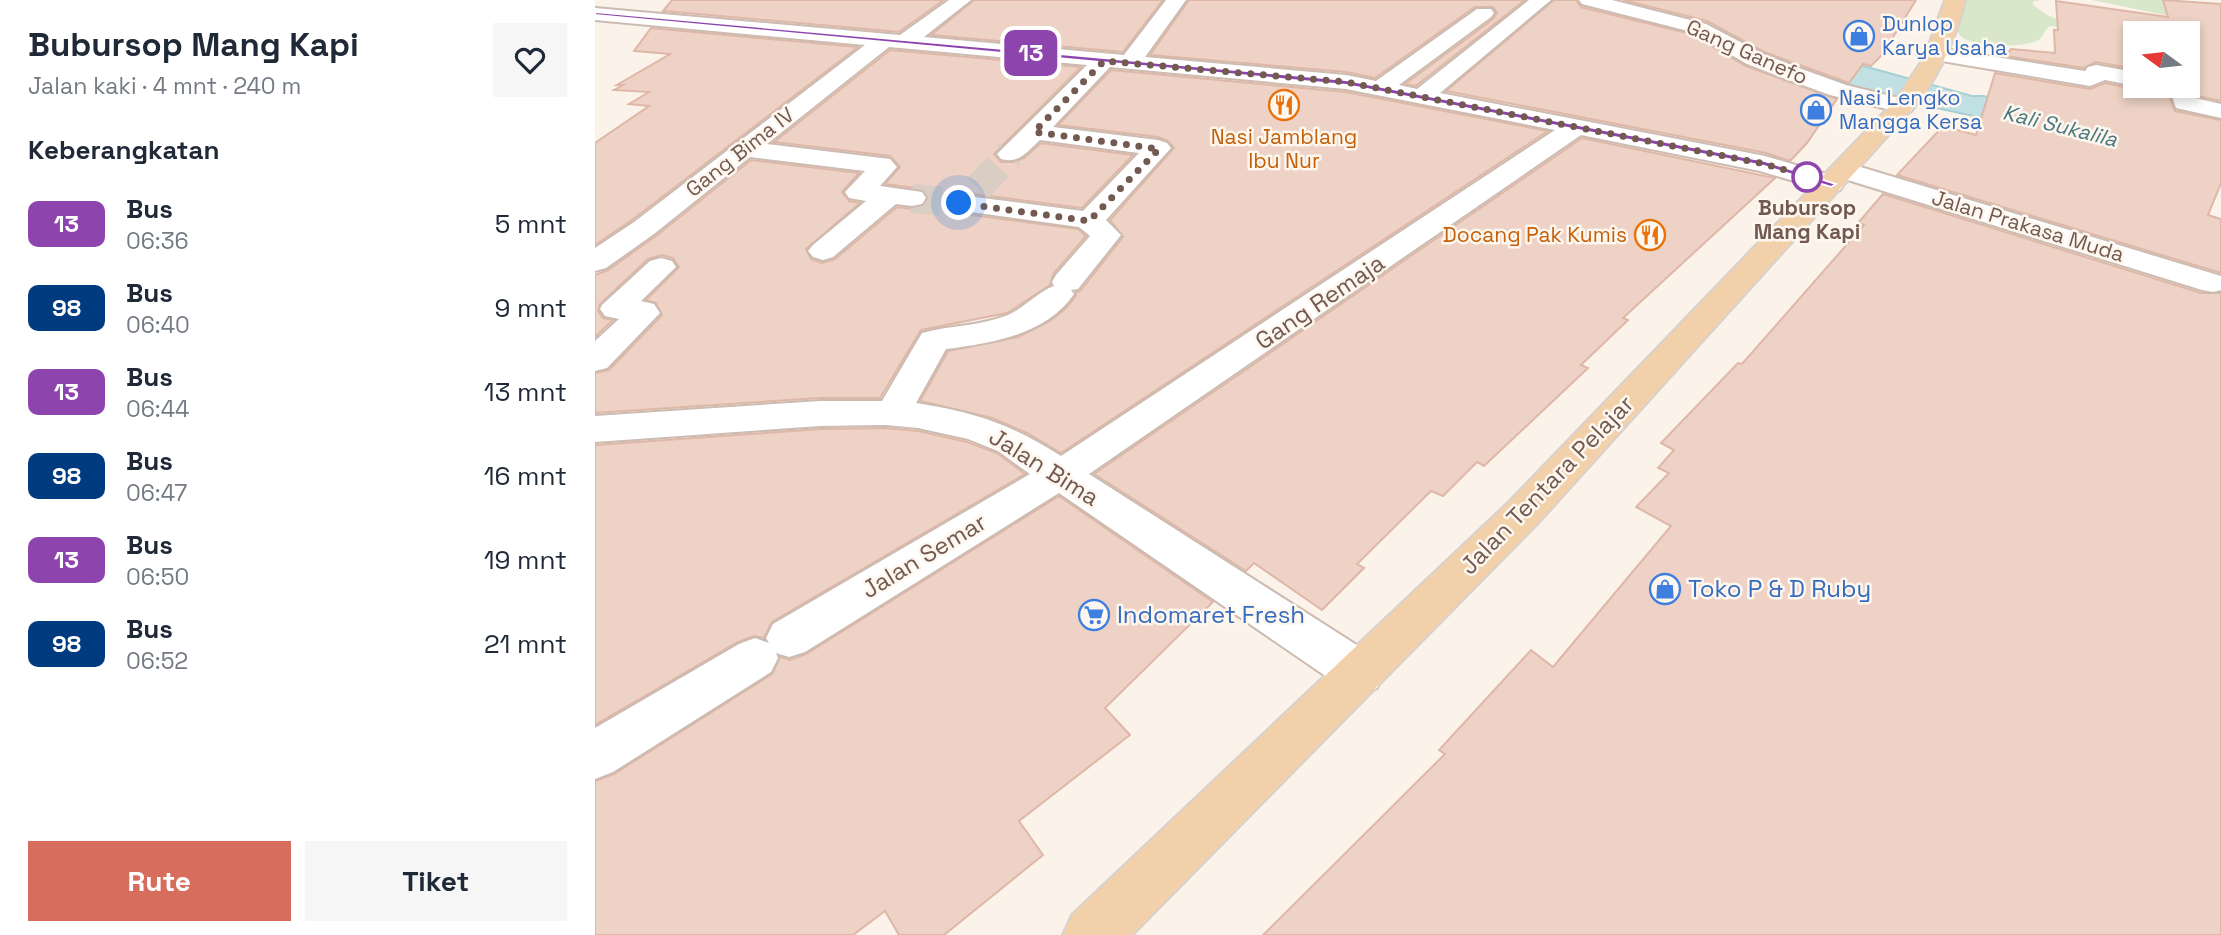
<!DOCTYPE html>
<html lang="id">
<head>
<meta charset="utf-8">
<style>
	:root { --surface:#fff; --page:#f6f6f7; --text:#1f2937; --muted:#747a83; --accent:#d76e5d }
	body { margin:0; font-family:"Space Grotesk",sans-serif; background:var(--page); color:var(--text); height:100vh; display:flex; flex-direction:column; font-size:26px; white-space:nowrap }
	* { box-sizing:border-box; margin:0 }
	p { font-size:23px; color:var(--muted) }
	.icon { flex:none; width:38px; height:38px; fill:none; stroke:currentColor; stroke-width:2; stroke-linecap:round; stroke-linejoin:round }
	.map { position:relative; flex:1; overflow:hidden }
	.panel { display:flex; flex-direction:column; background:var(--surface); width:595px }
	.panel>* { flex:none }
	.badge { padding:0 14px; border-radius:10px; font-size:24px; line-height:46px }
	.needle { width:46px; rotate:285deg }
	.fabs { position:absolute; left:1528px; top:21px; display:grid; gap:14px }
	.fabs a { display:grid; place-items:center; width:77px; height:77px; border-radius:0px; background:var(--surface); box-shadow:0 4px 10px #0003; font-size:35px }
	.you { position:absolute; width:35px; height:35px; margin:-18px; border:5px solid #fff; border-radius:50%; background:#1a73e8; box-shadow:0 0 0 10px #1a73e833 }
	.map>.badge { position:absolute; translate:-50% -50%; box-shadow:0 0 0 4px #fff }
	h2 { padding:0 28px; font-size:26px; line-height:63px }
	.round { display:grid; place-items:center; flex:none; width:74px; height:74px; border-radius:0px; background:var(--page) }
	.summary { display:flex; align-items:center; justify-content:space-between; height:119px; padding:0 28px }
	h1 { font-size:33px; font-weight:700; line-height:52px }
	.primary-button { display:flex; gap:14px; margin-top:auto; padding:14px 28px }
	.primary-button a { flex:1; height:80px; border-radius:0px; background:var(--accent); color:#fff; font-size:28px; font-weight:700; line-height:80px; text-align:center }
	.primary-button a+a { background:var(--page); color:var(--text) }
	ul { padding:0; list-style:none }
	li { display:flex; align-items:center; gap:21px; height:84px; padding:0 28px }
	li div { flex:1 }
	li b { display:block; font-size:26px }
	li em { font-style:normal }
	li .badge { min-width:77px; font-weight:700; text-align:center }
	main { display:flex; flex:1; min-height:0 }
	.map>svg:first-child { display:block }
	.green { fill:#d8e7ca }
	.water { fill:#c0e0e3; stroke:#a7d0d3; stroke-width:2 }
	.building { fill:#edd2c5; stroke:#deb7a7; stroke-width:2 }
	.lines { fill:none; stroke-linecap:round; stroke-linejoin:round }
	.minor-tunnel { stroke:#d9cdc4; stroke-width:29; stroke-dasharray:29 15; stroke-linecap:butt }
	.minor-casing { stroke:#ccbbb1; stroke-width:4 }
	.major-casing { stroke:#d8d1ce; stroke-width:4 }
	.minor { fill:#fff; fill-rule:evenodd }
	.major { fill:#f2d1aa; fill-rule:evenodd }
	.line { fill:#8e44ad; stroke:#fff; stroke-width:2 }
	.walk { stroke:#735a50; stroke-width:7; stroke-dasharray:0 12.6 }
	.stop-dot { fill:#fff; stroke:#8e44ad; stroke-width:3.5 }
	.labels { text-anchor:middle; stroke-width:5; stroke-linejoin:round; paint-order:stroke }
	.far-shop-label { font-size:21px; fill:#366cbe; stroke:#fdf7f0; text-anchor:start }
	.far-street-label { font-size:21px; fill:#735a50; stroke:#fdf7f0 }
	.far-water-label { font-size:21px; font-style:italic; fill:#48787d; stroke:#fdf7f0 }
	.far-food-label { font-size:21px; fill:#c56008; stroke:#fdf7f0 }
	.far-stop-label { font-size:21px; font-weight:bold; fill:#735a50; stroke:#fdf7f0 }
	.street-label { font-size:24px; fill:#735a50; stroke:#fdf7f0 }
	.shop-label { font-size:24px; fill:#366cbe; stroke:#fdf7f0; text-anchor:start }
</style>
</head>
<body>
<main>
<section class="panel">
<div class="summary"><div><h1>Bubursop Mang Kapi</h1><p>Jalan kaki · 4 mnt · 240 m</p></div><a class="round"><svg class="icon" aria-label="heart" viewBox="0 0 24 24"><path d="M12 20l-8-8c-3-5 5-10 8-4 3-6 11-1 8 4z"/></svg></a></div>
<h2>Keberangkatan</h2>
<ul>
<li><span class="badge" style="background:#8e44ad;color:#fff">13</span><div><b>Bus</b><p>06:36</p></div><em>5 mnt</em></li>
<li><span class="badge" style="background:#003b80;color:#fff">98</span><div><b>Bus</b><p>06:40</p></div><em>9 mnt</em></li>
<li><span class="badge" style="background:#8e44ad;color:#fff">13</span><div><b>Bus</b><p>06:44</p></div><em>13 mnt</em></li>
<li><span class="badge" style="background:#003b80;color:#fff">98</span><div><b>Bus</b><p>06:47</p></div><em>16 mnt</em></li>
<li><span class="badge" style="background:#8e44ad;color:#fff">13</span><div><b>Bus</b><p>06:50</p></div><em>19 mnt</em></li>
<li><span class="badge" style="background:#003b80;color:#fff">98</span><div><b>Bus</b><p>06:52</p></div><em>21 mnt</em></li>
</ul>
<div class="primary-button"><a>Rute</a><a>Tiket</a></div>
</section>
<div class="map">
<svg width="1626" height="935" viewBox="0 0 1626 935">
	<rect width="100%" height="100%" fill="#fbf3ea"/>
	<!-- green -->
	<g class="green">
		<path d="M1364,0h83l-8,1 -2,3 15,11 42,16 -39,-5c-5,3 -6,9 -10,13 -12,10 -73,9 -81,-5 -5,-10 -1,-24 0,-34z"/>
		<path d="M1497,0h80l4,3 -6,12h-5z"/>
	</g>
	<!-- water -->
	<path class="water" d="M1120,25l257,71h11l161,34h-106l-175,-38 -74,-25 -49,-23z"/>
	<!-- building -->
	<g class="building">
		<path d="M77,0h272l-45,32 -236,-21z"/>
		<path d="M379,0h189l-40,52 -192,-17z"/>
		<path d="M594,0h336l-109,86 -11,-2 88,-65 4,-6 -4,-6h-18l-100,71 -29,-6 -196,-17z"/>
		<path d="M959,0h22l5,7 110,27 55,32 91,33 -30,44 -17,18 -24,-8 -320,-62z"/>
		<path d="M1028,0h293l-34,55 -11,11 -8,-2 -14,19 -85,-31 -57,-31z"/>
		<path d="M1568,0l58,4v97l-24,-5 -2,-9 -8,-6v-48h-52v36l-39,-7 -12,6 -79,-12 6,-7 44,4 -1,-23h4l-2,-29 112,16z"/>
		<path d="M56,28l207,19 -226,173 -37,25v-102l54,-37 -20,-2 20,-12 -35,-2 9,-5h-6l53,-31 -36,-3z"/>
		<path d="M295,50l191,17 -87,87 7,8h13l10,-4 17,-15 92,12 -51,53 -123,-16 -11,2 -5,8 6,10 129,17 8,7 -32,37 -4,12 -43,28 -86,17 -41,68h-60l-225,15v-40l14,-3 53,-55 -6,-12 -10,-3 33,-33 -6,-9 -11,-3 -14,4 -48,45 -2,7 5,7 10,2 -18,17v-62l13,-5 48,-34 95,-76 108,13 -17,19 7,9 11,2 -54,46 5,10 11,4 13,-4 62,-52 16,2 11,-4 4,-8 -6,-8 -37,-5 15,-17 -10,-11 -116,-14z"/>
		<path d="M516,70l235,22 202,39 -487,322 -34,-20 -35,-15 -72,-17 28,-50 70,-14 32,-16 14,-11 12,-14v-4l4,-1 43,-54 -13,-17 64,-72 -6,-7 -10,-4 -100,-12z"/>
		<path d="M1400,73l95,16 15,-6 29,6 4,-3h16l5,8 10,2 6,15 46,9v63l-13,32 13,4v54l-324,-98 46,-49 33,9z"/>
		<path d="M987,138l193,40 -152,140 5,2 -47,45 7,3 -104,98 -7,-4 -34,34 -12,-5 -74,73 7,4 -42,42 -68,-47 -8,8 -152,-97z"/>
		<path d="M1288,194l318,99h20v642h-958l182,-181 -6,-4 92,-100 22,17 118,-141 -35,-19 33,-34 -11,-5 16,-18 -13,-7 77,-80 4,1 122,-139 -6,-2z"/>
		<path d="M290,428l33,3 49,11 30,11 28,21 -253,148 -8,16 -10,-2 -16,6 -143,83v-280l225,-16z"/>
		<path d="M464,496l154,106 -108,106 25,27 -111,86 24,34 -99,80h-45l-14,-24 -32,24h-258v-154l19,-7 158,-100 8,-17 10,3 16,-6z"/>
	</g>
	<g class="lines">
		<!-- minor-tunnel -->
		<g class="minor-tunnel">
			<path d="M383,188l32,-34"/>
			<path d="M317,198l47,5"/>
		</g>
		<!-- minor casing -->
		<g class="minor-casing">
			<g id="minor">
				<path d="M354,0h22l-47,37 200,18 42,-55h20l-41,57 201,18 30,6 101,-72h14l3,4 -3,4 -92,68 18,4 112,-89h22l-111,93 325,63 75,22 4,6 -4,6 -9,2 -71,-21 -179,-36 -492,339 288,184 6,15 -6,15 -17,6 -17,-6 -284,-195 -254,159 -16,5 -13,-4 2,5 -7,14 -158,100 -18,7v-51l144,-84 16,-6 14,5 -3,-5 7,-14 257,-150 -32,-23 -30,-12 -50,-11 -33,-3 -65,1 -225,16v-26l225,-15h62l40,-68c29,-8 59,-7 86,-18 16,-7 34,-26 46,-29l-2,-4 4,-7 34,-39 -11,-9 -130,-18 -4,-6 4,-6 10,-2 124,16 56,-58 -99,-13c-13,12 -21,24 -39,19l-4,-5 90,-89 -198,-18 -122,97 123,15 7,8 -17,19 42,6 4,6 -4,6 -10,2 -16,-2 -63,53 -10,3 -10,-3 -5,-6 5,-6 53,-44 -17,-3 -4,-6 20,-21 -115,-14 -96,77 -48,34 -11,3v-23l39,-26 231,-177 -270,-25v-12l305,27zM515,67l236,22 209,41 -494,326c-50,-32 -87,-44 -145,-53l30,-54c46,-6 100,-14 128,-55l-3,-4 7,-1 43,-54 -15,-15 65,-72 -4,-5 -9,-3 -105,-13z"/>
				<path d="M984,0h33l94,24 57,30 36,14 47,17 65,16 4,5 -4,5 -8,2 -73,-18 -47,-17 -36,-14 -55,-32 -110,-28z"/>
				<path d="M1343,48l147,23 3,-4 8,-2 39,7v14l-30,-6 -15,6 -160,-27 -3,-5 3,-5z"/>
				<path d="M1592,83l6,6 2,9 26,6v14l-45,-10 -5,-14 -11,-3 -3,-5h30z"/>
				<path d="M1249,162l377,114v14l-8,2 -11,-2 -367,-114 -4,-6 4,-6z"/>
				<path d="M66,258l11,3 4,6 -35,34 13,3 6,9 -53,55 -12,3v-30l24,-22 -14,-3 -5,-7 2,-4 48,-44z"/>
			</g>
		</g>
		<!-- major casing -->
		<g class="major-casing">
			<path id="major" d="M1350,0h20c-8,37 -23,68 -44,99l-383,424 -406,412h-69l9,-20 438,-414 385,-400 30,-45z"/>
		</g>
		<!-- minor -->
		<use href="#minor" class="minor"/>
		<!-- major -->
		<use href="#major" class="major"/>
	</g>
	<!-- line -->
	<path class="line" d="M0,12l751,68 419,81 71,23 -5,3 -67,-21 -418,-81 -751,-70z"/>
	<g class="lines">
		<!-- walk -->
		<path class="walk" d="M364,203l130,18 70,-72 -125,-17 70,-71 242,21 419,82 44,13h-2"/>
	</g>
	<!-- icons -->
	<defs>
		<g id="shop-ring" transform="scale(1.575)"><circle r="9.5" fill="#fdf7f0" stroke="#3f7fe0" stroke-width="1.5"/><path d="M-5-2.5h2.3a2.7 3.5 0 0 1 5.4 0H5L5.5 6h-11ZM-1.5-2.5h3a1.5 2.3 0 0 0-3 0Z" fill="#3f7fe0"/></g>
		<g id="restaurant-ring" transform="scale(1.575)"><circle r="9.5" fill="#fdf7f0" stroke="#e8710a" stroke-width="1.5"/><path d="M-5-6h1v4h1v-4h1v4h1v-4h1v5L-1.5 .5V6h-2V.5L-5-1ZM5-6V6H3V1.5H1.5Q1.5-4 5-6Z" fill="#e8710a"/></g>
		<g id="supermarket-ring" transform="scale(1.575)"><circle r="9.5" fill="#fdf7f0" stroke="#3f7fe0" stroke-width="1.5"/><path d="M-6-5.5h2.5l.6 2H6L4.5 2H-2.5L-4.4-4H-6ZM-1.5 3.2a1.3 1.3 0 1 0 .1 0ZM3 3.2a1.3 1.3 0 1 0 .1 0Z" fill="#3f7fe0"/></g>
	</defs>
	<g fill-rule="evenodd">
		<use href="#shop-ring" x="1264" y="36"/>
		<use href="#restaurant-ring" x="689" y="105"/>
		<use href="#shop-ring" x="1221" y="110"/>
		<use href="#restaurant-ring" x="1055" y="235"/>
		<use href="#shop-ring" x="1070" y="589"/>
		<use href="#supermarket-ring" x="499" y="615"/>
	</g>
	<!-- markers -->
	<circle class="stop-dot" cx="1212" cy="177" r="14"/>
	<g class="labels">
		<!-- far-shop labels -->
		<g class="far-shop-label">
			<text x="1287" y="31">Dunlop<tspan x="1287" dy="24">Karya Usaha</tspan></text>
			<text x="1244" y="105">Nasi Lengko<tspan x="1244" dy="24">Mangga Kersa</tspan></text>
		</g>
		<!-- far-street labels -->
		<g class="far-street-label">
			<text transform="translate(1152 52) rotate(24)" y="7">Gang Ganefo</text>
			<text transform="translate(145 152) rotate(-38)" y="7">Gang Bima IV</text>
			<text transform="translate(1433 226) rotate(17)" y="7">Jalan Prakasa Muda</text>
		</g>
		<!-- far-water labels -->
		<g class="far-water-label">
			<text transform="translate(1465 126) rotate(14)" y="7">Kali Sukalila</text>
		</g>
		<!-- far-food labels -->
		<g class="far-food-label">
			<text x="689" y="144">Nasi Jamblang<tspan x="689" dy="24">Ibu Nur</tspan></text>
			<text x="1032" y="242" text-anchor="end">Docang Pak Kumis</text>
		</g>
		<!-- far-stop labels -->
		<g class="far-stop-label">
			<text x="1212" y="215">Bubursop<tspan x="1212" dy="24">Mang Kapi</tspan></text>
		</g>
		<!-- street labels -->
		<g class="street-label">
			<text transform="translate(725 302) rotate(-34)" y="8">Gang Remaja</text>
			<text transform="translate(449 467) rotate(32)" y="8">Jalan Bima</text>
			<text transform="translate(952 485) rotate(-46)" y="8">Jalan Tentara Pelajar</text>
			<text transform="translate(329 556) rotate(-31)" y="8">Jalan Semar</text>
		</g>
		<!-- shop labels -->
		<g class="shop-label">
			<text x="1093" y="597">Toko P &amp; D Ruby</text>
			<text x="522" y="623">Indomaret Fresh</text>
		</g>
	</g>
</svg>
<div class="fabs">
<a><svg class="needle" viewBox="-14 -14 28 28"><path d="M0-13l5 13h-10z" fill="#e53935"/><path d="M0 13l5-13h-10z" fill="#747a83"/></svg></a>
</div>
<div class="you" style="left:364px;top:203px"></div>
<b class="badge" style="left:436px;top:53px;background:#8e44ad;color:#fff">13</b>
</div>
</main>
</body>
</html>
